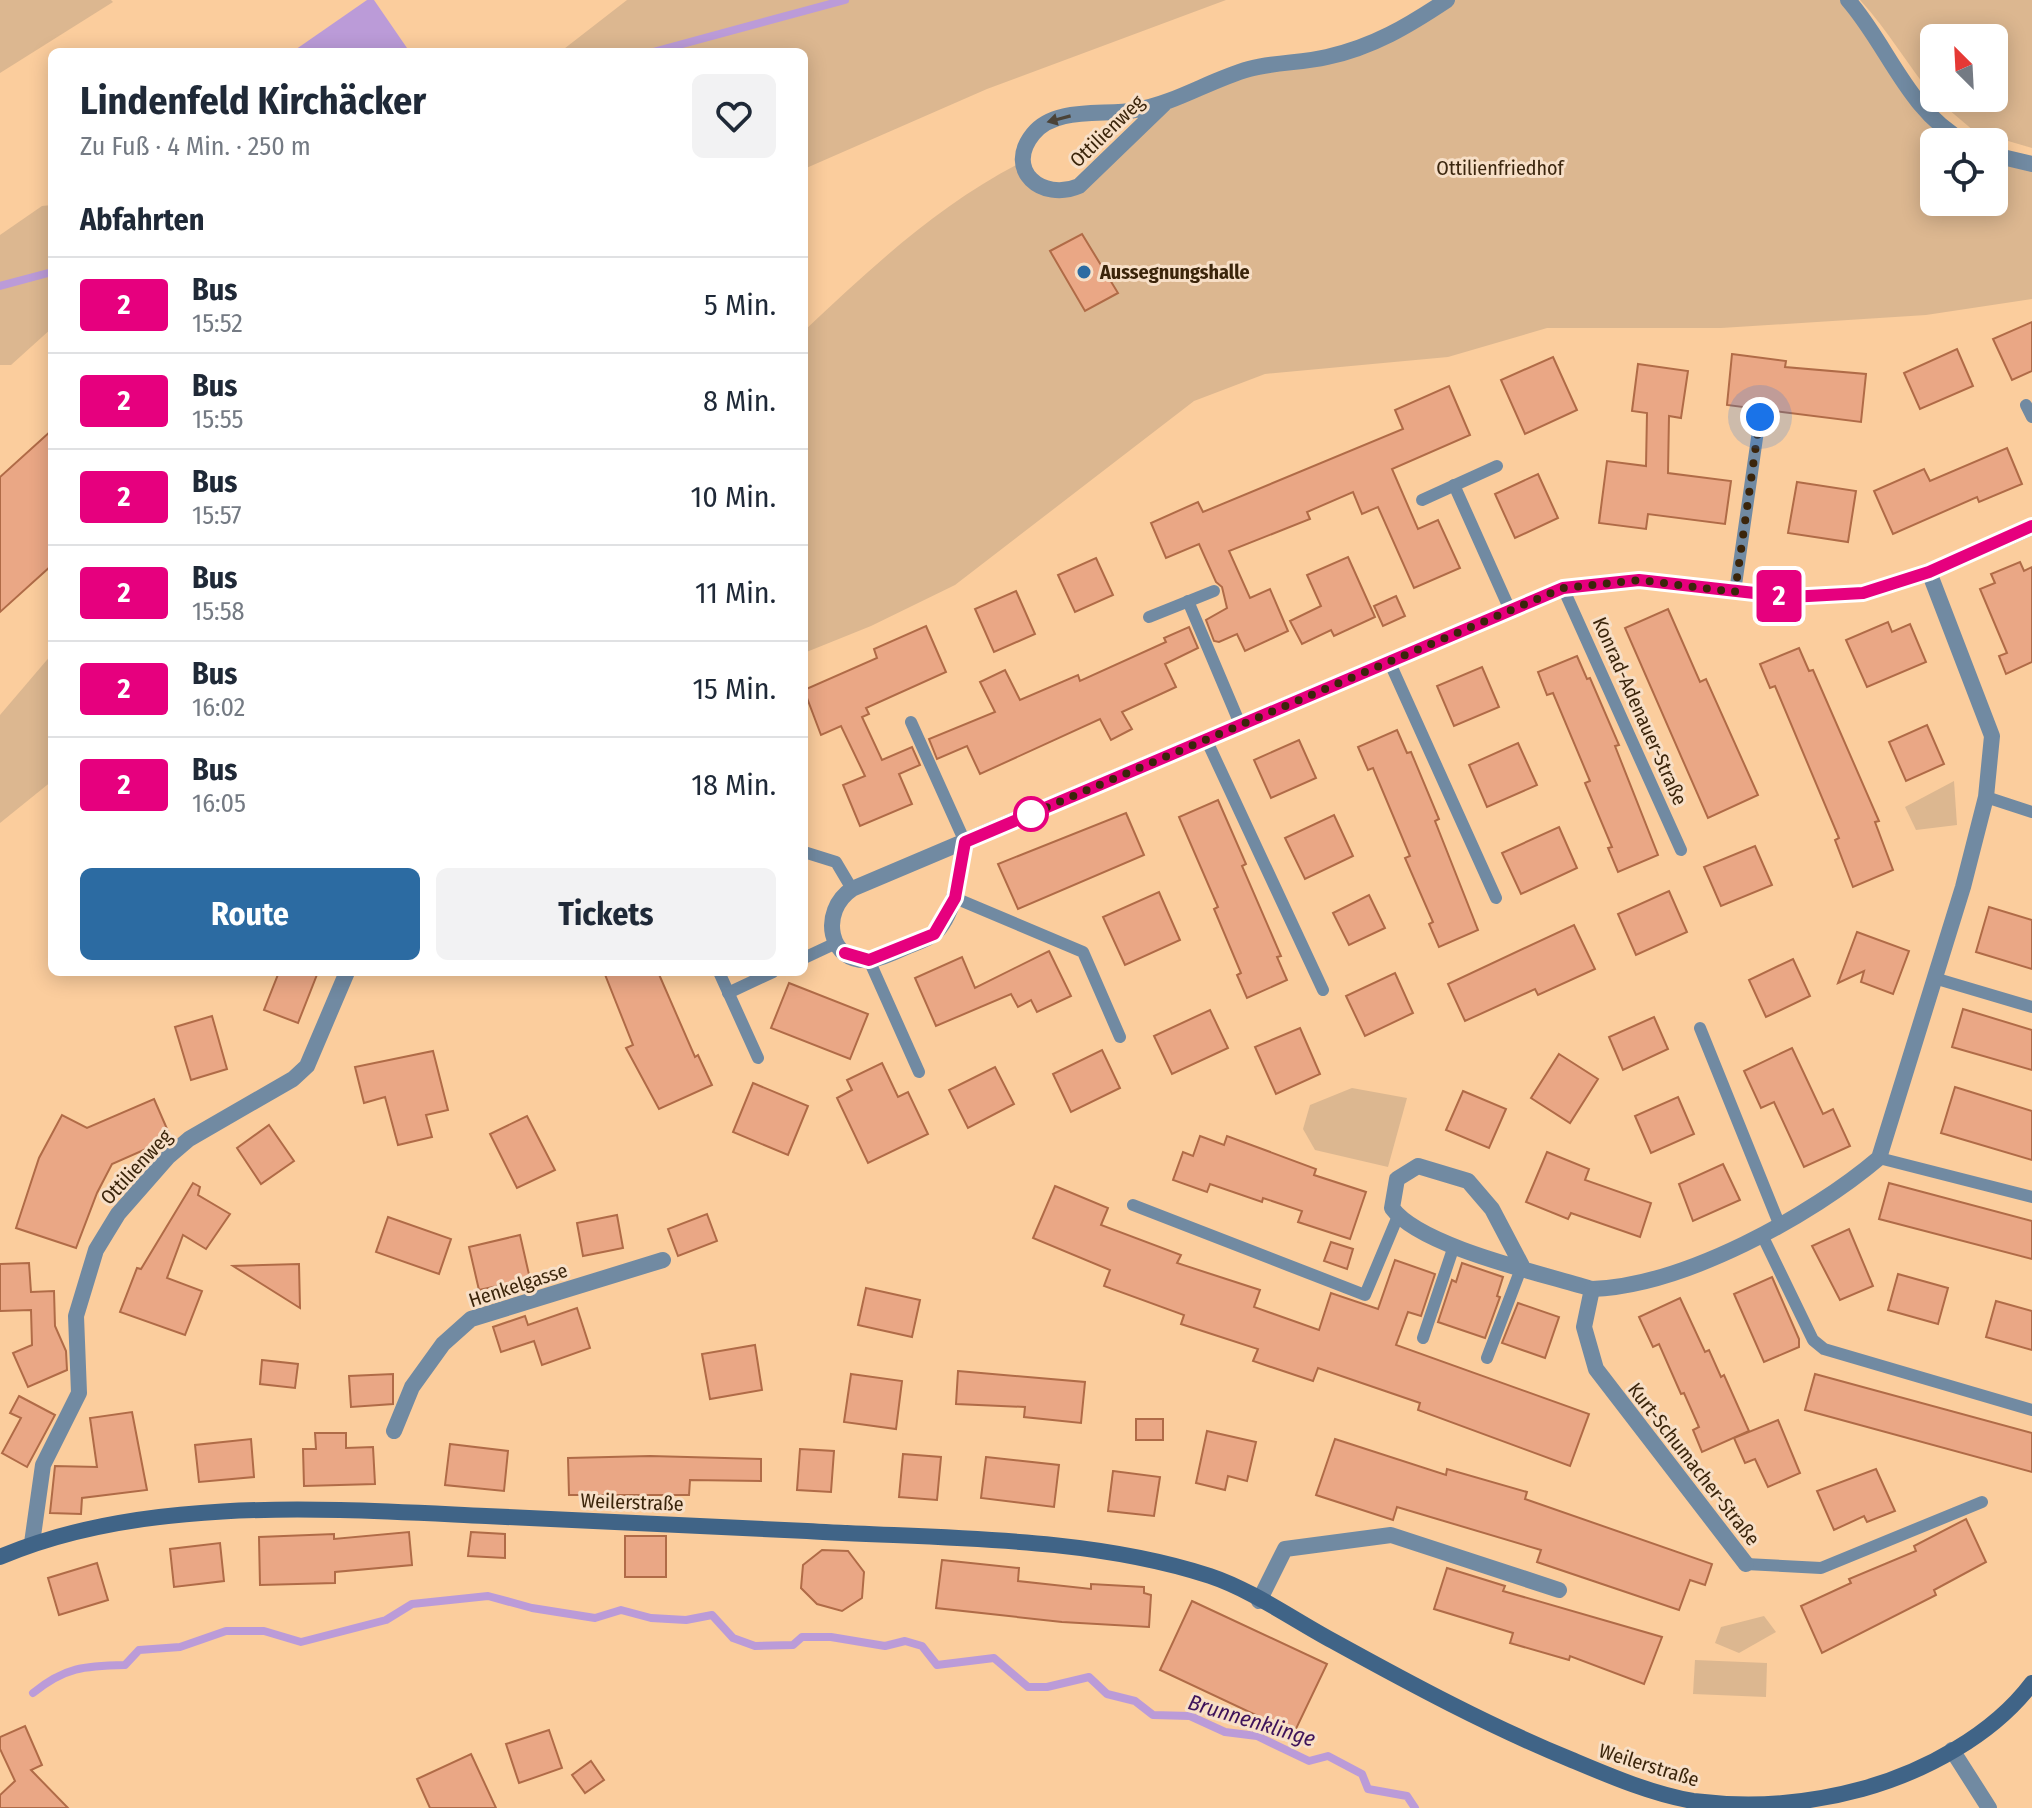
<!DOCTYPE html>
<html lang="de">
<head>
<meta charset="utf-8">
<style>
	:root { --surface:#fff; --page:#f2f2f3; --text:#1f2937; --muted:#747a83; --line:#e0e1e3; --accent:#2c6ba2 }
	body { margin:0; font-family:"Fira Sans Condensed",sans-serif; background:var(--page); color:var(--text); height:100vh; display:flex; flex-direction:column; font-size:30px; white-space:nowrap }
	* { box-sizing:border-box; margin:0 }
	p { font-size:26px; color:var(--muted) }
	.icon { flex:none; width:44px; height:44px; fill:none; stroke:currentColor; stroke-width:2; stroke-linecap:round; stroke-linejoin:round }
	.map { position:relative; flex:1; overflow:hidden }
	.drawer { position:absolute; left:48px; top:48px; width:760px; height:928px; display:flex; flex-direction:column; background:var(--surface); border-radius:12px; box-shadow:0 4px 20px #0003 }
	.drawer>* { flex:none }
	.badge { padding:0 16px; border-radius:6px; font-size:28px; line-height:52px }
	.needle { width:52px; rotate:336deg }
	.fabs { position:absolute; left:1920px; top:24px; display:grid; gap:16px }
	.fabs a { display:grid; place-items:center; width:88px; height:88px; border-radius:12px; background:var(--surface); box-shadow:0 4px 20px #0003; font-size:40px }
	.you { position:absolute; width:40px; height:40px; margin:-20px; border:6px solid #fff; border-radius:50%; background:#1a73e8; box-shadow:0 0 0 12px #1a73e833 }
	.map>.badge { position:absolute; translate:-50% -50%; box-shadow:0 0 0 4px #fff }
	h2 { padding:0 32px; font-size:30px; line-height:72px }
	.round { display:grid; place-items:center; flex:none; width:84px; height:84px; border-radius:12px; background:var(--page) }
	.summary { display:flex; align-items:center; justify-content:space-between; height:136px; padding:0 32px }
	h1 { font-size:38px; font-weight:700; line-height:60px }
	.button { display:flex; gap:16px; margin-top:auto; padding:16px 32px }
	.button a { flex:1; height:92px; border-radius:12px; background:var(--accent); color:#fff; font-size:32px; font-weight:700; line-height:92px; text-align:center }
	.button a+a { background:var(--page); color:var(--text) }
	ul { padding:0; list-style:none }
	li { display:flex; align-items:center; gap:24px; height:96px; padding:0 32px; border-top:2px solid var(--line) }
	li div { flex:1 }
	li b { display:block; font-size:30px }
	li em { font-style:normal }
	li .badge { min-width:88px; font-weight:700; text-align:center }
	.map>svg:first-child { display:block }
	.green { fill:#dcb790 }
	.water { fill:#bb9bd8 }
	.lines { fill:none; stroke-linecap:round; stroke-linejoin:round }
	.stream { stroke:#bb9bd8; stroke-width:8 }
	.building { fill:#eaa785; stroke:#b06b47; stroke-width:2 }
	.lane { stroke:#718aa2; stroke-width:12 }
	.street { stroke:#718aa2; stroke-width:16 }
	.secondary { stroke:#406487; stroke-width:16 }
	.oneway { fill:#4b4338 }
	.line-casing { stroke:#fff; stroke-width:18 }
	.line { stroke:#e6007e; stroke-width:12 }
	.walk { stroke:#3b250b; stroke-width:8; stroke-dasharray:0 14.4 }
	.poi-dot { fill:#2c6ba2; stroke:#f7dfc7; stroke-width:3 }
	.stop-dot { fill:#fff; stroke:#e6007e; stroke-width:4 }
	.labels { text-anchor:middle; stroke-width:6; stroke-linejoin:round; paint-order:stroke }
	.street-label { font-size:20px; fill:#3b250b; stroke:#f7dfc7 }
	.park-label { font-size:20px; fill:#3b260e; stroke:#f7dfc7 }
	.poi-label { font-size:20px; font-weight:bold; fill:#3b250b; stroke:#f7dfc7; text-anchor:start }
	.water-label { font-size:22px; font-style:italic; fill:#3e135a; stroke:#f7dfc7 }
</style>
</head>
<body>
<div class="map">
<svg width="2032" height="1808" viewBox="0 0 2032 1808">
	<rect width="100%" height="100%" fill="#fbcd9d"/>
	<!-- green -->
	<g class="green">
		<path d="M0,0h111l2,2 -113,71z"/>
		<path d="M627,0h599l-239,89 -183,80v-117h-244z"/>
		<path d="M1447,0h401l43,64 74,78h-31v60h60v-47l38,9v135l-106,16 -205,13h-174l-99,29 -183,17 -71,27 -239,184 -84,41 -67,27v-322c68,-64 134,-126 218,-169l7,14 37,15 80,-72 63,-37 117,-25z"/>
		<path d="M1860,0h172v148l-58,-17 -39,-33h59v-60h-60v59c-26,-31 -46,-67 -74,-97z"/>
		<path d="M52,205v123l-41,37h-11v-130l42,-29z"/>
		<path d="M52,654v127l-52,42v-108z"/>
		<path d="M1954,781l3,44 -41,5 -11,-23z"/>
		<path d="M1352,1088l55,10 -19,69 -73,-17 -12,-21 7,-24z"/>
		<path d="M1764,1616l12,16 -37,21 -24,-10 6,-16z"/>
		<path d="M1695,1660l72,3 -1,34 -73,-3z"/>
	</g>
	<!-- water -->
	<path class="water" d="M367,0h7l33,48 -6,4h-109z"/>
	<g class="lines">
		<!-- stream -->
		<g class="stream">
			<path d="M653,52l192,-52"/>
			<path d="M0,286l52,-14"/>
			<path d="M33,1693c32,-26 51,-27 92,-28l14,-15 41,-3 46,-16h38l37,11 85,-22 26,-16 76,-8 44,12 63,10 26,-8 30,8 35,2 26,-5 21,23 22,8 38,-1 9,-8h29l54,9 20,-5 17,5 15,19 57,-7 34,29h19l42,-10 18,17 28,7 18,14 37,1 35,16 32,4 52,25 19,-5 34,18 6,15 39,7 8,12"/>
		</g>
	</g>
	<!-- building -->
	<g class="building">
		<path d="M1082,234l36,59 -33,18 -35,-60z"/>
		<path d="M2032,322v49l-20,9 -19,-41z"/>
		<path d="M1957,349l16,37 -53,23 -16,-36z"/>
		<path d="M1732,354l54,7 -1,6 81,7 -5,48 -134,-17z"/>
		<path d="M1553,357l24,53 -52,24 -24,-54z"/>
		<path d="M1638,364l50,7 -7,47 -12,-2 -1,57 63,8 -6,43 -77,-10 -2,15 -47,-6 8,-62 39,5 1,-53 -15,-2z"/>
		<path d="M1449,386l21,49 -78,34 26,60 20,-9 22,48 -46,20 -36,-81 -16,7 -9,-22 -46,20 3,7 -81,32 21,47 20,-9 18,42 -43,20 -8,-17 -18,8 -5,-1 -8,-21 21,-12 -5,-21 -6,-5 -17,-38 -33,14 -15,-35 47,-21 5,10 200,-83 -8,-19z"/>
		<path d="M52,430v135l-52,47v-135z"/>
		<path d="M2007,448l15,36 -43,18 -2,-5 -84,37 -19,-43 50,-22 6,12z"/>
		<path d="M1538,474l20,44 -43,20 -20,-44z"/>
		<path d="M1797,482l59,9 -8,51 -60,-9z"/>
		<path d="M1348,557l27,60 -41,19 -3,-6 -29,14 -12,-23 31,-15 -14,-31z"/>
		<path d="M1096,558l17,37 -38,17 -17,-37z"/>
		<path d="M2020,562l4,9 8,-4v95l-26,12 -7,-18 8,-3 -27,-64 15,-6 -4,-9z"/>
		<path d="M1016,591l19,43 -41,18 -19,-43z"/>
		<path d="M1396,596l9,20 -22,10 -9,-20z"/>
		<path d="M1668,609l32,73 6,-3 52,116 -50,23 -83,-190z"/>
		<path d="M1888,622l4,10 18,-8 16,38 -59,25 -21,-47z"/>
		<path d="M926,626l20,46 -80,36 3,6 -7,3 20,43 30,-13 8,18 -21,9 13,30 -52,22 -17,-41 22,-9 -24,-50 -20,9 -17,-45 73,-32 -3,-9z"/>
		<path d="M1189,627l9,21 -33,16 11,23 -54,25 10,17 -21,11 -11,-21 -120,55 -13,-28 -30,13 -8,-20 66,-27 -15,-30 25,-12 15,30 58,-25 2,6 86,-39 -2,-4z"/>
		<path d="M1799,648l10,23 4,-1 66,151 -4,1 18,48 -40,17 -18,-47 4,-2 -64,-152 -5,2 -10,-24z"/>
		<path d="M1577,656l10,23 3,-1 29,67 -4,1 43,109 -40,17 -10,-24 4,-1 -27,-64 5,-2 -37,-88 -6,2 -9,-23z"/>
		<path d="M1482,667l17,40 -45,19 -17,-40z"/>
		<path d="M1927,725l17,39 -38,17 -17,-39z"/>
		<path d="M1397,730l10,23 4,-1 28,67 -4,2 43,109 -39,17 -10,-23 4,-2 -28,-64 5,-2 -37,-88 -5,2 -10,-23z"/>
		<path d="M1299,740l17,38 -45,20 -17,-38z"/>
		<path d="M1518,743l19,42 -50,22 -18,-42z"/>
		<path d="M1218,800l28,64 -4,2 39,90 -4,1 10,23 -40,18 -10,-23 4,-2 -27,-64 4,-2 -39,-90z"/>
		<path d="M1126,813l18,42 -126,54 -20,-45z"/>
		<path d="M1334,815l19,41 -48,23 -20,-41z"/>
		<path d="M1559,827l18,41 -56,26 -19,-41z"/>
		<path d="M1755,846l17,39 -51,21 -17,-39z"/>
		<path d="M1669,891l18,41 -51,23 -18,-41z"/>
		<path d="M1159,892l21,48 -55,25 -22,-48z"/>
		<path d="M1369,895l16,33 -36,17 -16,-32z"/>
		<path d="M1989,907l43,13v49l-56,-17z"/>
		<path d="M1574,925l21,44 -57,26 -3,-6 -70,32 -17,-37z"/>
		<path d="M1857,932l52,19 -16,43 -32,-12 3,-11 -26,12z"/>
		<path d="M1049,951l22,45 -34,16 -6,-12 -13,7 -7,-13 -75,32 -21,-48 47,-21 13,31z"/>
		<path d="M1793,959l17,37 -44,21 -17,-37z"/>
		<path d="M279,972h39l-20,51 -34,-13z"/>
		<path d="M604,972h54l37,85 3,-2 14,30 -53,24 -33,-61 7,-3z"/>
		<path d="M1395,973l18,40 -48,23 -19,-40z"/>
		<path d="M789,983l79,31 -18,45 -79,-31z"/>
		<path d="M1963,1009l69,21v40l-80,-23z"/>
		<path d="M1210,1010l18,38 -56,26 -18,-38z"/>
		<path d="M212,1016l15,53 -36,11 -16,-53z"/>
		<path d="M1654,1017l14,32 -45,21 -14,-33z"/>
		<path d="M1300,1028l20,46 -44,20 -21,-47z"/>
		<path d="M1792,1048l31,66 10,-5 17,37 -46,21 -30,-65 -13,6 -17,-37z"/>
		<path d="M1102,1050l18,38 -49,24 -18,-38z"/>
		<path d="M433,1051l15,59 -22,5 6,22 -34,8 -13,-48 -21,6 -9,-36z"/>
		<path d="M1559,1054l39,25 -28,44 -39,-25z"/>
		<path d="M882,1063l16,34 10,-5 20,42 -60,29 -31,-65 15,-8 -5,-10z"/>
		<path d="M995,1067l19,37 -46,24 -19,-38z"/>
		<path d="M753,1083l55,23 -20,49 -55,-23z"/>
		<path d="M1955,1087l77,24v49l-91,-27z"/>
		<path d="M1463,1091l43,18 -17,39 -43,-18z"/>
		<path d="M1678,1097l16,37 -43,19 -16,-37z"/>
		<path d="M154,1099l17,39 -59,26 -15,29 -21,55 -60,-20 23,-70 23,-43 25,13z"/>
		<path d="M527,1116l28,54 -38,18 -27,-54z"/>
		<path d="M269,1125l25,36 -33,23 -24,-36z"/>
		<path d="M1200,1136l24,9 3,-9 89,33 -2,6 52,17 -16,47 -52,-17 4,-11 -39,-13 -1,4 -52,-18 -3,8 -34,-12 10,-28 10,4z"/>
		<path d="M1547,1152l42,17 -4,11 66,23 -11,34 -69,-24 -3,6 -42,-17z"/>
		<path d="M1723,1164l17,36 -47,21 -14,-37z"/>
		<path d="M193,1183l7,4 -2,8 32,19 -24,35 -23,-14 -16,43 35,13 -17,44 -65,-23 17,-44 4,1z"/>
		<path d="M1889,1183l143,38v38l-153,-40z"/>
		<path d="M1055,1186l53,22 -7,17 80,30 -4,8 83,27 -6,17 65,23 12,-37 47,16 17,-49 40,14 -14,42 -13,-4 -12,33 193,69 -19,52 -152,-56 2,-7 -102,-35 -5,13 -60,-20 5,-12 -77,-25 3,-9 -80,-29 6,-16 -77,-32z"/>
		<path d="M707,1214l10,27 -39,15 -10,-27z"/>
		<path d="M617,1215l6,33 -40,8 -6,-33z"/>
		<path d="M388,1217l63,22 -12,35 -63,-22z"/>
		<path d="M1849,1229l24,57 -33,14 -28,-54z"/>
		<path d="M520,1235l10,44 -51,11 -10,-43z"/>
		<path d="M1331,1242l22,7 -6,20 -23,-8z"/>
		<path d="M29,1263l2,29 23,-1 1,35 11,25 1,19 -39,17 -15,-34 19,-8 -1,-35 -31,1v-47z"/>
		<path d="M1462,1263l41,14 -6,19 3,1 -15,41 -47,-16 14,-42 4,2z"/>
		<path d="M299,1264l1,44 -67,-42z"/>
		<path d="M1898,1274l50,14 -10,36 -50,-14z"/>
		<path d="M1772,1277l27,62v8l-35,15 -30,-68z"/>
		<path d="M866,1288l54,12 -8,37 -54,-12z"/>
		<path d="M1680,1298l25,54 4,-2 12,27 3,-2 25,56 -47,21 -9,-22 6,-3 -15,-34 -3,1 -22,-50 -6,3 -14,-30z"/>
		<path d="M1996,1301l36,10v39l-46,-13z"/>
		<path d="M1518,1303l41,14 -14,41 -43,-15z"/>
		<path d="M577,1308l13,40 -48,17 -8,-24 -33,11 -8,-25 32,-11 3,9z"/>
		<path d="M755,1345l7,45 -52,9 -8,-45z"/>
		<path d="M262,1360l36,4 -3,24 -35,-4z"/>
		<path d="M958,1371l127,11 -4,41 -57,-6 1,-10 -69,-3z"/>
		<path d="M393,1374v30l-42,3 -2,-31z"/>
		<path d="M851,1374l51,7 -6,48 -52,-7z"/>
		<path d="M1815,1374l217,59v39l-227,-62z"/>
		<path d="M19,1396l36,19 -28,52 -25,-14 19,-35 -11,-5z"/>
		<path d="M132,1412l15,78 -65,8 -1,16 -31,-1 5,-47 42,1 -7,-49z"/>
		<rect x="1136" y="1419" width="27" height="21"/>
		<path d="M1778,1420l22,53 -32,14 -13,-28 -10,4 -11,-25z"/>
		<path d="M1207,1431l49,11 -9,39 -19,-5 -3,14 -29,-7z"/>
		<path d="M315,1433h31v15l27,-1 2,37 -71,2 -1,-37h13z"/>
		<path d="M251,1439l3,38 -55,5 -4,-37z"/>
		<path d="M1335,1439l111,36 1,-6 80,23 -2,7 187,65 -7,21 -15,-5 -11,30 -142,-48 4,-12 -144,-43 -4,13 -77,-25z"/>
		<path d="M450,1444l58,7 -4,40 -59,-6z"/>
		<path d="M800,1449l34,2 -3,41 -34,-2z"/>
		<path d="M903,1454l38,3 -4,43 -38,-3z"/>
		<path d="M650,1456l111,3v22l-71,-1 -1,15h-120l-1,-37z"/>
		<path d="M986,1457l73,8 -5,42 -73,-9z"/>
		<path d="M1876,1469l19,42 -28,11 -3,-6 -30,14 -17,-39z"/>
		<path d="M1113,1471l47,6 -6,39 -46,-5z"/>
		<path d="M1966,1519l20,43 -52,28 2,5 -114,58 -21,-47 50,-23 -2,-4 67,-28 -2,-5z"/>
		<path d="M409,1532l3,33 -77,7v11l-75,2 -1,-48 75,-3v5z"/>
		<path d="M471,1532l34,2v24l-37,-2z"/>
		<rect x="625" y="1536" width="41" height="41"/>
		<path d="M220,1543l4,38 -50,6 -4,-38z"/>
		<path d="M822,1550l26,1 16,21 -2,26 -20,13 -25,-7 -16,-16 2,-23z"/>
		<path d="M942,1560l77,8 -1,13 73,8v-5l53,3v6l7,2 -2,32 -87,-5 -126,-14z"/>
		<path d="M97,1563l11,37 -49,15 -11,-37z"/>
		<path d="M1447,1568l58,18 -2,5 159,46 -18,47 -74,-28 -1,4 -59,-17 3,-10 -79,-24z"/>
		<path d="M1192,1601l135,63 -33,69 -134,-63z"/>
		<path d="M25,1726l17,39 -11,5 37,38h-68v-13l15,-14 -15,-32v-12z"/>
		<path d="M549,1730l13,38 -43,15 -13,-39z"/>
		<path d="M471,1754l25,54h-66l-13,-29z"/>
		<path d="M591,1761l13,19 -19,13 -13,-18z"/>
	</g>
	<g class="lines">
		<!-- lane -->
		<g class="lane">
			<path d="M2026,405l6,12"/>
			<path d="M1454,485l56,125"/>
			<path d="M1422,500l75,-34"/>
			<path d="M1563,588l118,262"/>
			<path d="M1735,592l25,-175"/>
			<path d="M1188,601l52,123"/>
			<path d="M1149,617l65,-26"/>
			<path d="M1389,661l107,237"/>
			<path d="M911,722l54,120"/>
			<path d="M1206,739l117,251"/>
			<path d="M1986,797l46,15"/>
			<path d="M804,852l32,10 16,27"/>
			<path d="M955,898l128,54 37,85"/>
			<path d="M804,958l32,-15"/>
			<path d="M869,960l50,112"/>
			<path d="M719,972l39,86"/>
			<path d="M1934,978l98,29"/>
			<path d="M728,993l45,-21"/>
			<path d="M1700,1028l80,198"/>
			<path d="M1879,1158l153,39"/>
			<path d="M1133,1205l232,90 33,-79"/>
			<path d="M1762,1235l51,105 11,9 208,61"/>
			<path d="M1423,1338l31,-92"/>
			<path d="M1487,1358l35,-92"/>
			<path d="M1746,1564l75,4 161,-66"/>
		</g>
		<!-- street -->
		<g class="street">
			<path d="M1848,0c41,47 59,110 117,142"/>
			<path d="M1164,104l-85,82c-37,16 -75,-16 -46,-52 22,-28 71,-18 103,-24 40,-7 74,-30 113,-41 25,-7 53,-6 78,-12 46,-10 81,-31 120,-57"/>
			<path d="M1994,155l38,9"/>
			<path d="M965,842c-5,28 -9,72 -31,92 -7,6 -20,9 -28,13 -11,5 -23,11 -35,13 -43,5 -52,-49 -19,-71l711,-301 76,-8 151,17 73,-4 66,-21 103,-45"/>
			<path d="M1522,1266l-30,-57 -24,-28 -50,-15 -21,13 -5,29c28,39 152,66 200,81 91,-3 219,-73 287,-131l84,-271 23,-90 6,-61 -63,-164"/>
			<path d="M1592,1289l-8,38 12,42 150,195"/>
			<path d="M394,1431l18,-44 31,-43 28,-25 192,-59"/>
			<path d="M32,1543l11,-78 36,-72 -3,-77 20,-66 22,-36 50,-57 21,-18 104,-60 14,-13 40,-94"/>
			<path d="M1259,1601l26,-52 106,-14 168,55"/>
			<path d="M1952,1750l37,58"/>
		</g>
		<!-- secondary -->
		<path class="secondary" d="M0,1557c145,-62 332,-48 486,-41 107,4 214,9 321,15 130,8 278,4 403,45 42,14 84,44 123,65 78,43 156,85 239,119 38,16 80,34 121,41 57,7 115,3 169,-12 62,-17 131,-54 170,-106"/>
	</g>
	<!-- one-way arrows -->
	<defs><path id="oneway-solid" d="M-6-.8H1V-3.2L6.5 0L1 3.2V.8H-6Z" transform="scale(2)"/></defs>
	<use class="oneway" href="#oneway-solid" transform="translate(1059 119) rotate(165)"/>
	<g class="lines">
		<!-- line casing -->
		<g class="line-casing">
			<path id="line" d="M845,953l24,7 65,-26 21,-36 10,-56 598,-254 76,-8 151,17 73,-4 66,-21 103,-46"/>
		</g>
		<!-- line -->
		<use href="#line" class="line"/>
		<!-- walk -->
		<path class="walk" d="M1031,814l-12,5 544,-231 76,-8 96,12 25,-175"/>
	</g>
	<!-- markers -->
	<circle class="poi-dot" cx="1084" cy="272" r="8"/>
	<circle class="stop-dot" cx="1031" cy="814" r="16"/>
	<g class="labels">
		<!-- street labels -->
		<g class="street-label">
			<text transform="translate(1107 131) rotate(-44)" y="7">Ottilienweg</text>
			<text transform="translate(1640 711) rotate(66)" y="7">Konrad-Adenauer-Straße</text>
			<text transform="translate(136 1167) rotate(-47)" y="7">Ottilienweg</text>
			<text transform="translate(518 1285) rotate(-18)" y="7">Henkelgasse</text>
			<text transform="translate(1694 1464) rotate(52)" y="7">Kurt-Schumacher-Straße</text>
			<text transform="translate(632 1502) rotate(2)" y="7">Weilerstraße</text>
			<text transform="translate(1649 1765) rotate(17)" y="7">Weilerstraße</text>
		</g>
		<!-- park labels -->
		<g class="park-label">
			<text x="1500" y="175">Ottilienfriedhof</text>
		</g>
		<!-- poi labels -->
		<g class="poi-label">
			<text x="1100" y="279">Aussegnungshalle</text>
		</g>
		<!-- water labels -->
		<g class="water-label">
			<text transform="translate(1252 1720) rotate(17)" y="8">Brunnenklinge</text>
		</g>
	</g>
</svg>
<div class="fabs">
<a><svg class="needle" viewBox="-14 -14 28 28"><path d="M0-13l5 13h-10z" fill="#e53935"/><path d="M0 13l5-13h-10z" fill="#747a83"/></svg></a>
<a><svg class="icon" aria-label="locate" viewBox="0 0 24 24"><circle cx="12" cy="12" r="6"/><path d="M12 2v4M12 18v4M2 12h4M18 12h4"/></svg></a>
</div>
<div class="you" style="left:1760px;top:417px"></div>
<b class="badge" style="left:1779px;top:596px;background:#e6007e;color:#fff">2</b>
<section class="drawer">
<div class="summary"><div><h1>Lindenfeld Kirchäcker</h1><p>Zu Fuß · 4 Min. · 250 m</p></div><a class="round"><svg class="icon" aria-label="heart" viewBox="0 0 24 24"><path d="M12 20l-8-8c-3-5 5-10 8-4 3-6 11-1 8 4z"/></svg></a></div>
<h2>Abfahrten</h2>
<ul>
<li><span class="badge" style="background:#e6007e;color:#fff">2</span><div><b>Bus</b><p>15:52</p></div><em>5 Min.</em></li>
<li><span class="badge" style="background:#e6007e;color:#fff">2</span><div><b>Bus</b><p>15:55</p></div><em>8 Min.</em></li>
<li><span class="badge" style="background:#e6007e;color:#fff">2</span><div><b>Bus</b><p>15:57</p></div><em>10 Min.</em></li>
<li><span class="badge" style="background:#e6007e;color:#fff">2</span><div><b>Bus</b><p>15:58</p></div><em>11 Min.</em></li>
<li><span class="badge" style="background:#e6007e;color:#fff">2</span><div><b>Bus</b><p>16:02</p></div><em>15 Min.</em></li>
<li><span class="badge" style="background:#e6007e;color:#fff">2</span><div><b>Bus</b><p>16:05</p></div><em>18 Min.</em></li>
</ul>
<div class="button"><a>Route</a><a>Tickets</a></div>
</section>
</div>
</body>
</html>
